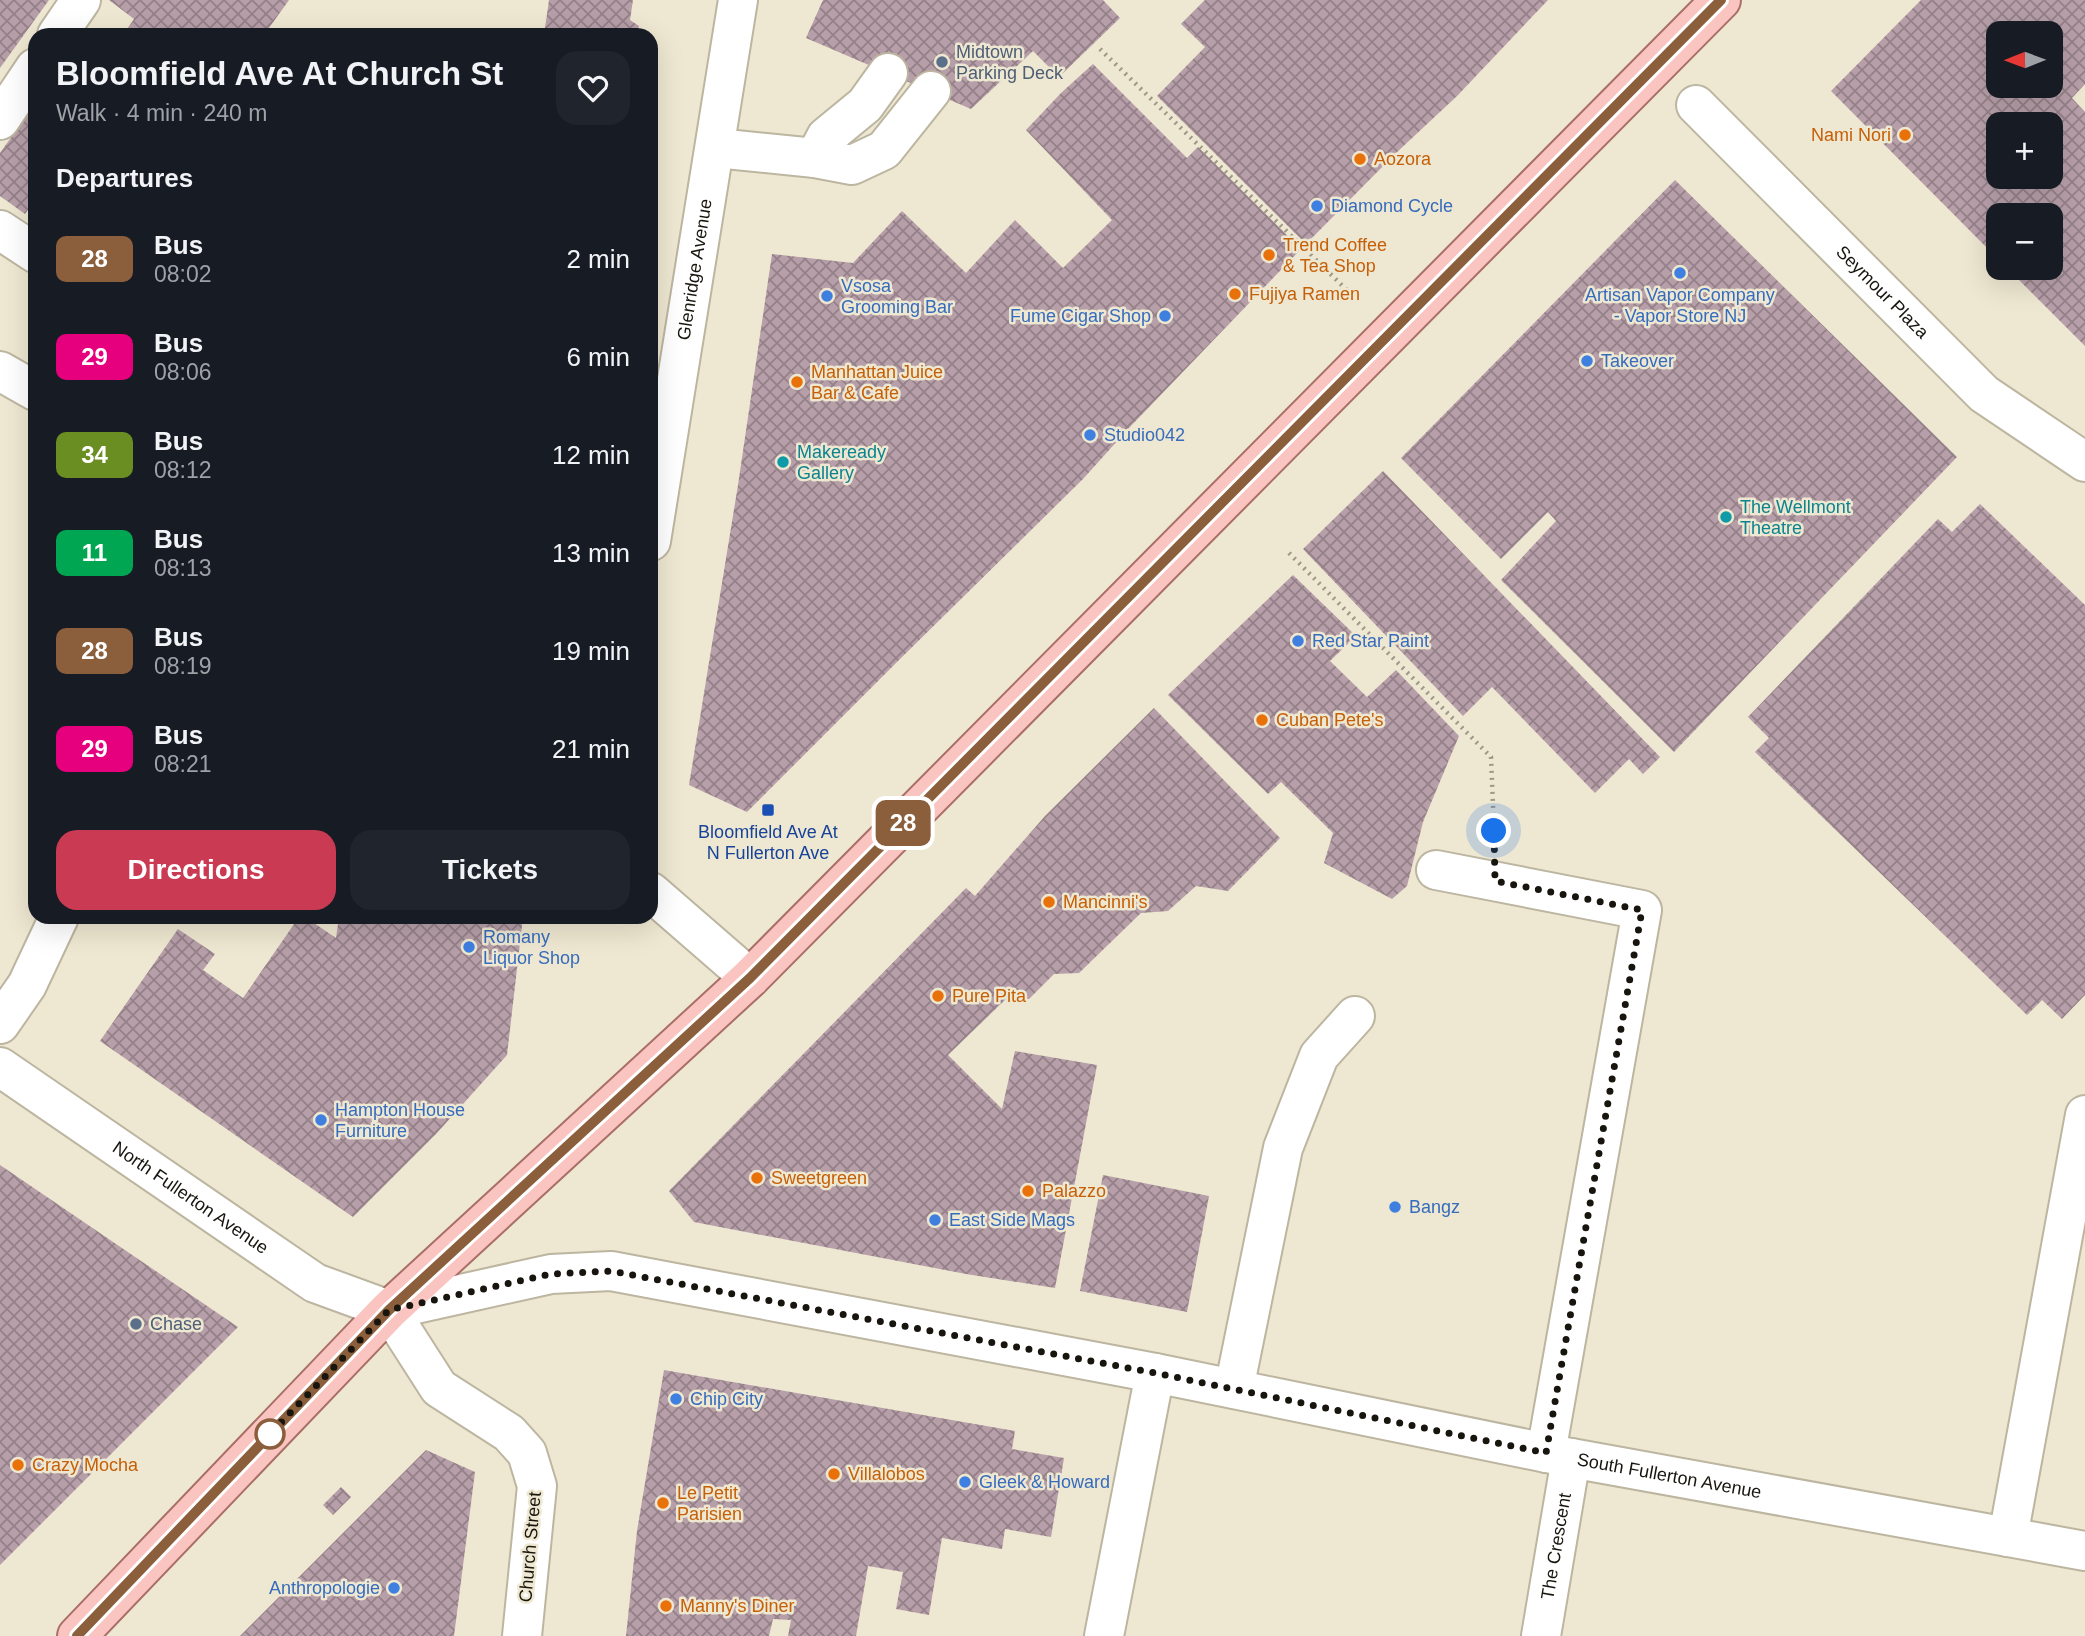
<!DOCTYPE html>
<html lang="en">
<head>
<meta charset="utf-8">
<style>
	:root { --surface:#171b24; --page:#20242c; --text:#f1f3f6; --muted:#9ea1a6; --accent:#ca3a52 }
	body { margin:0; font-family:Arial,sans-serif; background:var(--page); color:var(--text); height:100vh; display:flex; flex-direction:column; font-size:26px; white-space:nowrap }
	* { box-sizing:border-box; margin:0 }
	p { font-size:23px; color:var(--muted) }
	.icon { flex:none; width:38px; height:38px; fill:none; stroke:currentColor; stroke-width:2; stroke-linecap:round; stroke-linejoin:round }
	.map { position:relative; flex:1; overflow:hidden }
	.panel { position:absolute; left:28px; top:28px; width:630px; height:896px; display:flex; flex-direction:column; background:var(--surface); border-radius:21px; box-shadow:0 7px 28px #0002 }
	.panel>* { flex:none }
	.badge { padding:0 14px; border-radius:10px; font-size:24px; line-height:46px }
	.needle { width:46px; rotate:269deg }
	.fabs { position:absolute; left:1986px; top:21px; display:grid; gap:14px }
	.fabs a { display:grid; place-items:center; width:77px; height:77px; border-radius:14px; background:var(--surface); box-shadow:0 7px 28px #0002; font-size:35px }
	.you { position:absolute; width:35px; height:35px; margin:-18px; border:5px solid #fff; border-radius:50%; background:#1a73e8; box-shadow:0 0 0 10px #1a73e833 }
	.map>.badge { position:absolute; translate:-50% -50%; box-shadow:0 0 0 4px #fff }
	h2 { padding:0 28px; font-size:26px; line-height:63px }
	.round { display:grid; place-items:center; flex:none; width:74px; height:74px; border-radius:21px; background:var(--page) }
	.summary { display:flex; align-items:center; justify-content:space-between; height:119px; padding:0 28px }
	h1 { font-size:33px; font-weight:700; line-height:52px }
	.primary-button { display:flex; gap:14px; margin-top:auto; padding:14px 28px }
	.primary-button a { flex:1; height:80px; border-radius:21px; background:var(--accent); color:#fff; font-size:28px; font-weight:700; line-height:80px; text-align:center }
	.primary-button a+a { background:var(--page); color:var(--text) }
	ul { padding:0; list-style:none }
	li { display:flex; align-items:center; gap:21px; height:98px; padding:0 28px }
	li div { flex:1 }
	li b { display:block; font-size:26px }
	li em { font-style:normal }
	li .badge { min-width:77px; font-weight:700; text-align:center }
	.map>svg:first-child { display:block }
	.building { fill:url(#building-cross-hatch); fill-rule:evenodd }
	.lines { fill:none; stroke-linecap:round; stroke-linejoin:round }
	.minor-casing { stroke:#bcb5a0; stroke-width:42 }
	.major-casing { stroke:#a96f66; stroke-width:42 }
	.path { stroke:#9e9888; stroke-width:4.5; stroke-dasharray:2 5; stroke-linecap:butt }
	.minor { stroke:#fff; stroke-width:38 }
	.major { stroke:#fac5c0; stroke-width:38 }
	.line-casing { stroke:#fff; stroke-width:16 }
	.line { stroke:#8b5e3c; stroke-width:10 }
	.walk { stroke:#18150e; stroke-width:7; stroke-dasharray:0 12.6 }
	.service-dot { fill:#5c6f8a; stroke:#eee7d1; stroke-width:2.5 }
	.food-dot { fill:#e8710a; stroke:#eee7d1; stroke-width:2.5 }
	.shop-dot { fill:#3f7fe0; stroke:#eee7d1; stroke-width:2.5 }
	.culture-dot { fill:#0f9aa8; stroke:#eee7d1; stroke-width:2.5 }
	.transit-dot { fill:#1a4fb4; stroke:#eee7d1; stroke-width:2.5 }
	.stop-dot { fill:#fff; stroke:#8b5e3c; stroke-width:3.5 }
	.labels { text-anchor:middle; stroke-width:5; stroke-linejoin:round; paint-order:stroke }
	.service-label { font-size:18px; fill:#4e5e75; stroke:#eee7d1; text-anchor:start }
	.food-label { font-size:18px; fill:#c56008; stroke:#eee7d1; text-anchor:start }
	.shop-label { font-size:18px; fill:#366cbe; stroke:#eee7d1; text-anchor:start }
	.street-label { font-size:18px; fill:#18150e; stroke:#eee7d1 }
	.culture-label { font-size:18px; fill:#0d838f; stroke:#eee7d1; text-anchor:start }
	.transit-label { font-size:18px; fill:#164399; stroke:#eee7d1 }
</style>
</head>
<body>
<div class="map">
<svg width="2085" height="1636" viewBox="0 0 2085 1636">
	<defs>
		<pattern id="building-cross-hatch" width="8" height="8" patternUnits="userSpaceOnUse" patternTransform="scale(1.75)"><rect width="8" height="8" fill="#b79fa9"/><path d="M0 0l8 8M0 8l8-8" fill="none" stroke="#948088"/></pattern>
	</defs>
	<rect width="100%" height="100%" fill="#eee7d1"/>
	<!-- building -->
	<g class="building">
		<path d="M0,0h49l-49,68z"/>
		<path d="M109,0h180l-25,35h-141l11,-16z"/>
		<path d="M549,0h84l-3,20 9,6 -2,9h-93z"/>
		<path d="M823,0h280l17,18 -61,59 -26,-26 -62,58 -165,-71z"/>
		<path d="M1205,0h343l-91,96 -62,58 -89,90 -149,-148 48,-49 -24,-23z"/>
		<path d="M1921,0h164v84l-13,14 13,14v234l-78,-78h44v-53h-53v44l-167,-168zM1998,33h53v53h-53zM1998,124h53v53h-53z"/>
		<path d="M1093,64l94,94 11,-11 103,102 -173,180 -45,50 -182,179 -154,154 -58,-27 49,-300 34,-231 81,9 49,-52 64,62 49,-53 48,48 49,-48 -86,-90 35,-37z"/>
		<path d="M35,104v101l-2,-2 -8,11 -25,-18v-43z"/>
		<path d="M1675,180l282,277 -283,295 -173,-172 55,-59 -8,-9 -47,47 -100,-101z"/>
		<path d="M1383,471l277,286 -17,17 -14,-15 -34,34 -103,-106 -29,29 -160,-167z"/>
		<path d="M1980,504l105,101v390l-23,24 -20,-19 -15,15 -272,-263 14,-14 -21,-21 190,-198 14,13z"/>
		<path d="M1293,575l63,61 -26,25 37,36 29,-27 63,66 -36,86 -16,64 -15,13 -68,-36 9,-30 -52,-51 -13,12 -100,-99z"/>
		<path d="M1154,708l126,130 -52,53 -32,-5 -28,25 -27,2 -62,60 -25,1 -25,25 -22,-1 -59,57 54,54 13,-58 82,14 -42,223 -89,-14 -272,-52 -25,-31 297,-303 9,8 70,-80z"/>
		<path d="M299,917h6l31,21 3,-21h184l-16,138 -71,79 -83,83 -253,-176 78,-112 37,25 -12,16 40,28z"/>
		<path d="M0,1165l238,162 -238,238z"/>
		<path d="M1103,1175l106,21 -22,116 -107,-21z"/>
		<path d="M664,1370l351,61 -3,18 52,9 -13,79 -46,-8 -3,20 -60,-11 -13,77 -33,-6 7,-37 -35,-6 -12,70h-68l3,-16 -18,-1 -4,17h-143l11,-105z"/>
		<path d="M426,1450l49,22 -21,164h-214z"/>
		<path d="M341,1487l10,10 -18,18 -10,-10z"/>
	</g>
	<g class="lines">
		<!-- minor casing -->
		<g class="minor-casing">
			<g id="minor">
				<path d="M57,35l24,-35"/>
				<path id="s1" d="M1696,105l288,289 101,68"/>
				<path d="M0,120l35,-52"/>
				<path d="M716,148l99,10 37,7 32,-15 47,-59"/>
				<path d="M815,158l11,-21 39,-32 23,-32"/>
				<path d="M0,230l35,23"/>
				<path d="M0,371l35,20"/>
				<path id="s2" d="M651,541l87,-541"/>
				<path d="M1436,870l206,40 -96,543"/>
				<path d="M651,892l99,86"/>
				<path d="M0,1024l27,-39 32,-68"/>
				<path id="s3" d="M0,1067l315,216 74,27"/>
				<path id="s4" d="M389,1310l162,-36 60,-3 544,102 416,85 514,93"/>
				<path d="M389,1310l50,78 70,45 18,20 10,33 -15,150"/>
				<path d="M1234,1389l49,-241 36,-92 36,-40"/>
				<path d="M2008,1537l77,-422"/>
				<path d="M1104,1636l51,-263"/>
				<path id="s5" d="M1541,1636l30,-178"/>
			</g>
		</g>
		<!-- major casing -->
		<g class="major-casing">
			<path id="major" d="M77,1636l312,-326 361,-332 971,-978"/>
		</g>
		<!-- path -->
		<g class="path">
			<path d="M1100,49l255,249"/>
			<path d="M1289,553l202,204 3,72"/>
		</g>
		<!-- minor -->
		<use href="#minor" class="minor"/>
		<!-- major -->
		<use href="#major" class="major"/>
	</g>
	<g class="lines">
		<!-- line casing -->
		<g class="line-casing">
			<path id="line" d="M77,1636l312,-326 361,-332 971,-978"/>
		</g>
		<!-- line -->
		<use href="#line" class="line"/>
		<!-- walk -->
		<path class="walk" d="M270,1434l-3,3 122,-127 162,-36 60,-3 544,102 391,80 96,-543 -147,-29 -1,-50"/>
	</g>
	<!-- markers -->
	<g class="service-dot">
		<circle cx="942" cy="62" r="7"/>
		<circle cx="136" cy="1324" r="7"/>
	</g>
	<g class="food-dot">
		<circle cx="1905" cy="135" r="7"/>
		<circle cx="1360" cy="159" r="7"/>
		<circle cx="1269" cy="255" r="7"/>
		<circle cx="1235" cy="294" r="7"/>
		<circle cx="797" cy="382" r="7"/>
		<circle cx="1262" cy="720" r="7"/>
		<circle cx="1049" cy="902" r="7"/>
		<circle cx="938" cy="996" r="7"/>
		<circle cx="757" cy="1178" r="7"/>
		<circle cx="1028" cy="1191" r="7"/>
		<circle cx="18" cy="1465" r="7"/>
		<circle cx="834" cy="1474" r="7"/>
		<circle cx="663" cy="1503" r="7"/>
		<circle cx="666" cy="1606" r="7"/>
	</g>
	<g class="shop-dot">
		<circle cx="1317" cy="206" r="7"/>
		<circle cx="1680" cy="273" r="7"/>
		<circle cx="827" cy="296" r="7"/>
		<circle cx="1165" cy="316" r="7"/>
		<circle cx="1587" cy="361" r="7"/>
		<circle cx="1090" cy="435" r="7"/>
		<circle cx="1298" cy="641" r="7"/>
		<circle cx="469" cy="947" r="7"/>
		<circle cx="321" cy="1120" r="7"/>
		<circle cx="1395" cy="1207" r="7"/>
		<circle cx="935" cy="1220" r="7"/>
		<circle cx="676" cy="1399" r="7"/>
		<circle cx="965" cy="1482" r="7"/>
		<circle cx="394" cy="1588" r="7"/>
	</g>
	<g class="culture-dot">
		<circle cx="783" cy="462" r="7"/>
		<circle cx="1726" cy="517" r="7"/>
	</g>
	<rect class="transit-dot" x="761" y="803" width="14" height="14" rx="3.5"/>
	<circle class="stop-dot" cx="270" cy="1434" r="14"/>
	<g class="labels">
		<!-- service labels -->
		<g class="service-label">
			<text x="956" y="58">Midtown<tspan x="956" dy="21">Parking Deck</tspan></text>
			<text x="150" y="1330">Chase</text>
		</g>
		<!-- food labels -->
		<g class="food-label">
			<text x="1891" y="141" text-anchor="end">Nami Nori</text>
			<text x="1374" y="165">Aozora</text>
			<text x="1283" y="251">Trend Coffee<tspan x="1283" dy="21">&amp; Tea Shop</tspan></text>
			<text x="1249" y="300">Fujiya Ramen</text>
			<text x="811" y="378">Manhattan Juice<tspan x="811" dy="21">Bar &amp; Cafe</tspan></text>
			<text x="1276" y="726">Cuban Pete's</text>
			<text x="1063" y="908">Mancinni's</text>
			<text x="952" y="1002">Pure Pita</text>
			<text x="771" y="1184">Sweetgreen</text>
			<text x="1042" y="1197">Palazzo</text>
			<text x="32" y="1471">Crazy Mocha</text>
			<text x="848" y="1480">Villalobos</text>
			<text x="677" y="1499">Le Petit<tspan x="677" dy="21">Parisien</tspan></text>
			<text x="680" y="1612">Manny's Diner</text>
		</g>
		<!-- shop labels -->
		<g class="shop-label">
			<text x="1331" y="212">Diamond Cycle</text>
			<text x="841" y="292">Vsosa<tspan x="841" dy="21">Grooming Bar</tspan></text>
			<text x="1680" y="301" text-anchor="middle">Artisan Vapor Company<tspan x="1680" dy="21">- Vapor Store NJ</tspan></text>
			<text x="1151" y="322" text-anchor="end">Fume Cigar Shop</text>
			<text x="1601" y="367">Takeover</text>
			<text x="1104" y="441">Studio042</text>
			<text x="1312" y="647">Red Star Paint</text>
			<text x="483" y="943">Romany<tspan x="483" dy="21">Liquor Shop</tspan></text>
			<text x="335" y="1116">Hampton House<tspan x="335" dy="21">Furniture</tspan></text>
			<text x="1409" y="1213">Bangz</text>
			<text x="949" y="1226">East Side Mags</text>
			<text x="690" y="1405">Chip City</text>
			<text x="979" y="1488">Gleek &amp; Howard</text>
			<text x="380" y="1594" text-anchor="end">Anthropologie</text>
		</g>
		<!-- street labels -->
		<g class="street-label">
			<text dy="6" stroke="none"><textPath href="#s2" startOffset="275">Glenridge Avenue</textPath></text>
			<text dy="6" stroke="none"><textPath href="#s1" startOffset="264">Seymour Plaza</textPath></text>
			<text dy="6" stroke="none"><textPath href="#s3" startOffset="231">North Fullerton Avenue</textPath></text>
			<text dy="6" stroke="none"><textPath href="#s4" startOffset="1304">South Fullerton Avenue</textPath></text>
			<text transform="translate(530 1547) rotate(-85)" y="6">Church Street</text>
			<text dy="6" stroke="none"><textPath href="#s5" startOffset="91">The Crescent</textPath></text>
		</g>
		<!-- culture labels -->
		<g class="culture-label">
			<text x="797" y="458">Makeready<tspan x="797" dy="21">Gallery</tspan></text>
			<text x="1740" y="513">The Wellmont<tspan x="1740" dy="21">Theatre</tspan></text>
		</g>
		<!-- transit labels -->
		<g class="transit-label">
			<text x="768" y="838">Bloomfield Ave At<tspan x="768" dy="21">N Fullerton Ave</tspan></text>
		</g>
	</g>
</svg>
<div class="fabs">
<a><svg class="needle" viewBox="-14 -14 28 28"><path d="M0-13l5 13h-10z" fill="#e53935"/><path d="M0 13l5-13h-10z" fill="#9ea1a6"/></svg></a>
<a>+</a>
<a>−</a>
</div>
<div class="you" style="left:1494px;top:831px"></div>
<b class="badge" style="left:903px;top:823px;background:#8b5e3c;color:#fff">28</b>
<section class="panel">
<div class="summary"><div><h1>Bloomfield Ave At Church St</h1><p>Walk · 4 min · 240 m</p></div><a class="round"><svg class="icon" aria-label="heart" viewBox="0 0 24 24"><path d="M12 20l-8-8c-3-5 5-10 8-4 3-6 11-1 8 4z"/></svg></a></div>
<h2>Departures</h2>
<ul>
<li><span class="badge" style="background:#8b5e3c;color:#fff">28</span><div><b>Bus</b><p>08:02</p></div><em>2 min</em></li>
<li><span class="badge" style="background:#e6007e;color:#fff">29</span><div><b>Bus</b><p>08:06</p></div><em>6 min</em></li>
<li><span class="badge" style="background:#6b8e23;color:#fff">34</span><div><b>Bus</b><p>08:12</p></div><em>12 min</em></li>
<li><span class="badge" style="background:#00a651;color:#fff">11</span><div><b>Bus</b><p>08:13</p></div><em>13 min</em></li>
<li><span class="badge" style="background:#8b5e3c;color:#fff">28</span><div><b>Bus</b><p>08:19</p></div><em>19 min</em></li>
<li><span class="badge" style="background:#e6007e;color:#fff">29</span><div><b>Bus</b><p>08:21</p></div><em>21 min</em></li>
</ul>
<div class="primary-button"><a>Directions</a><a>Tickets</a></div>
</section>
</div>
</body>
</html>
